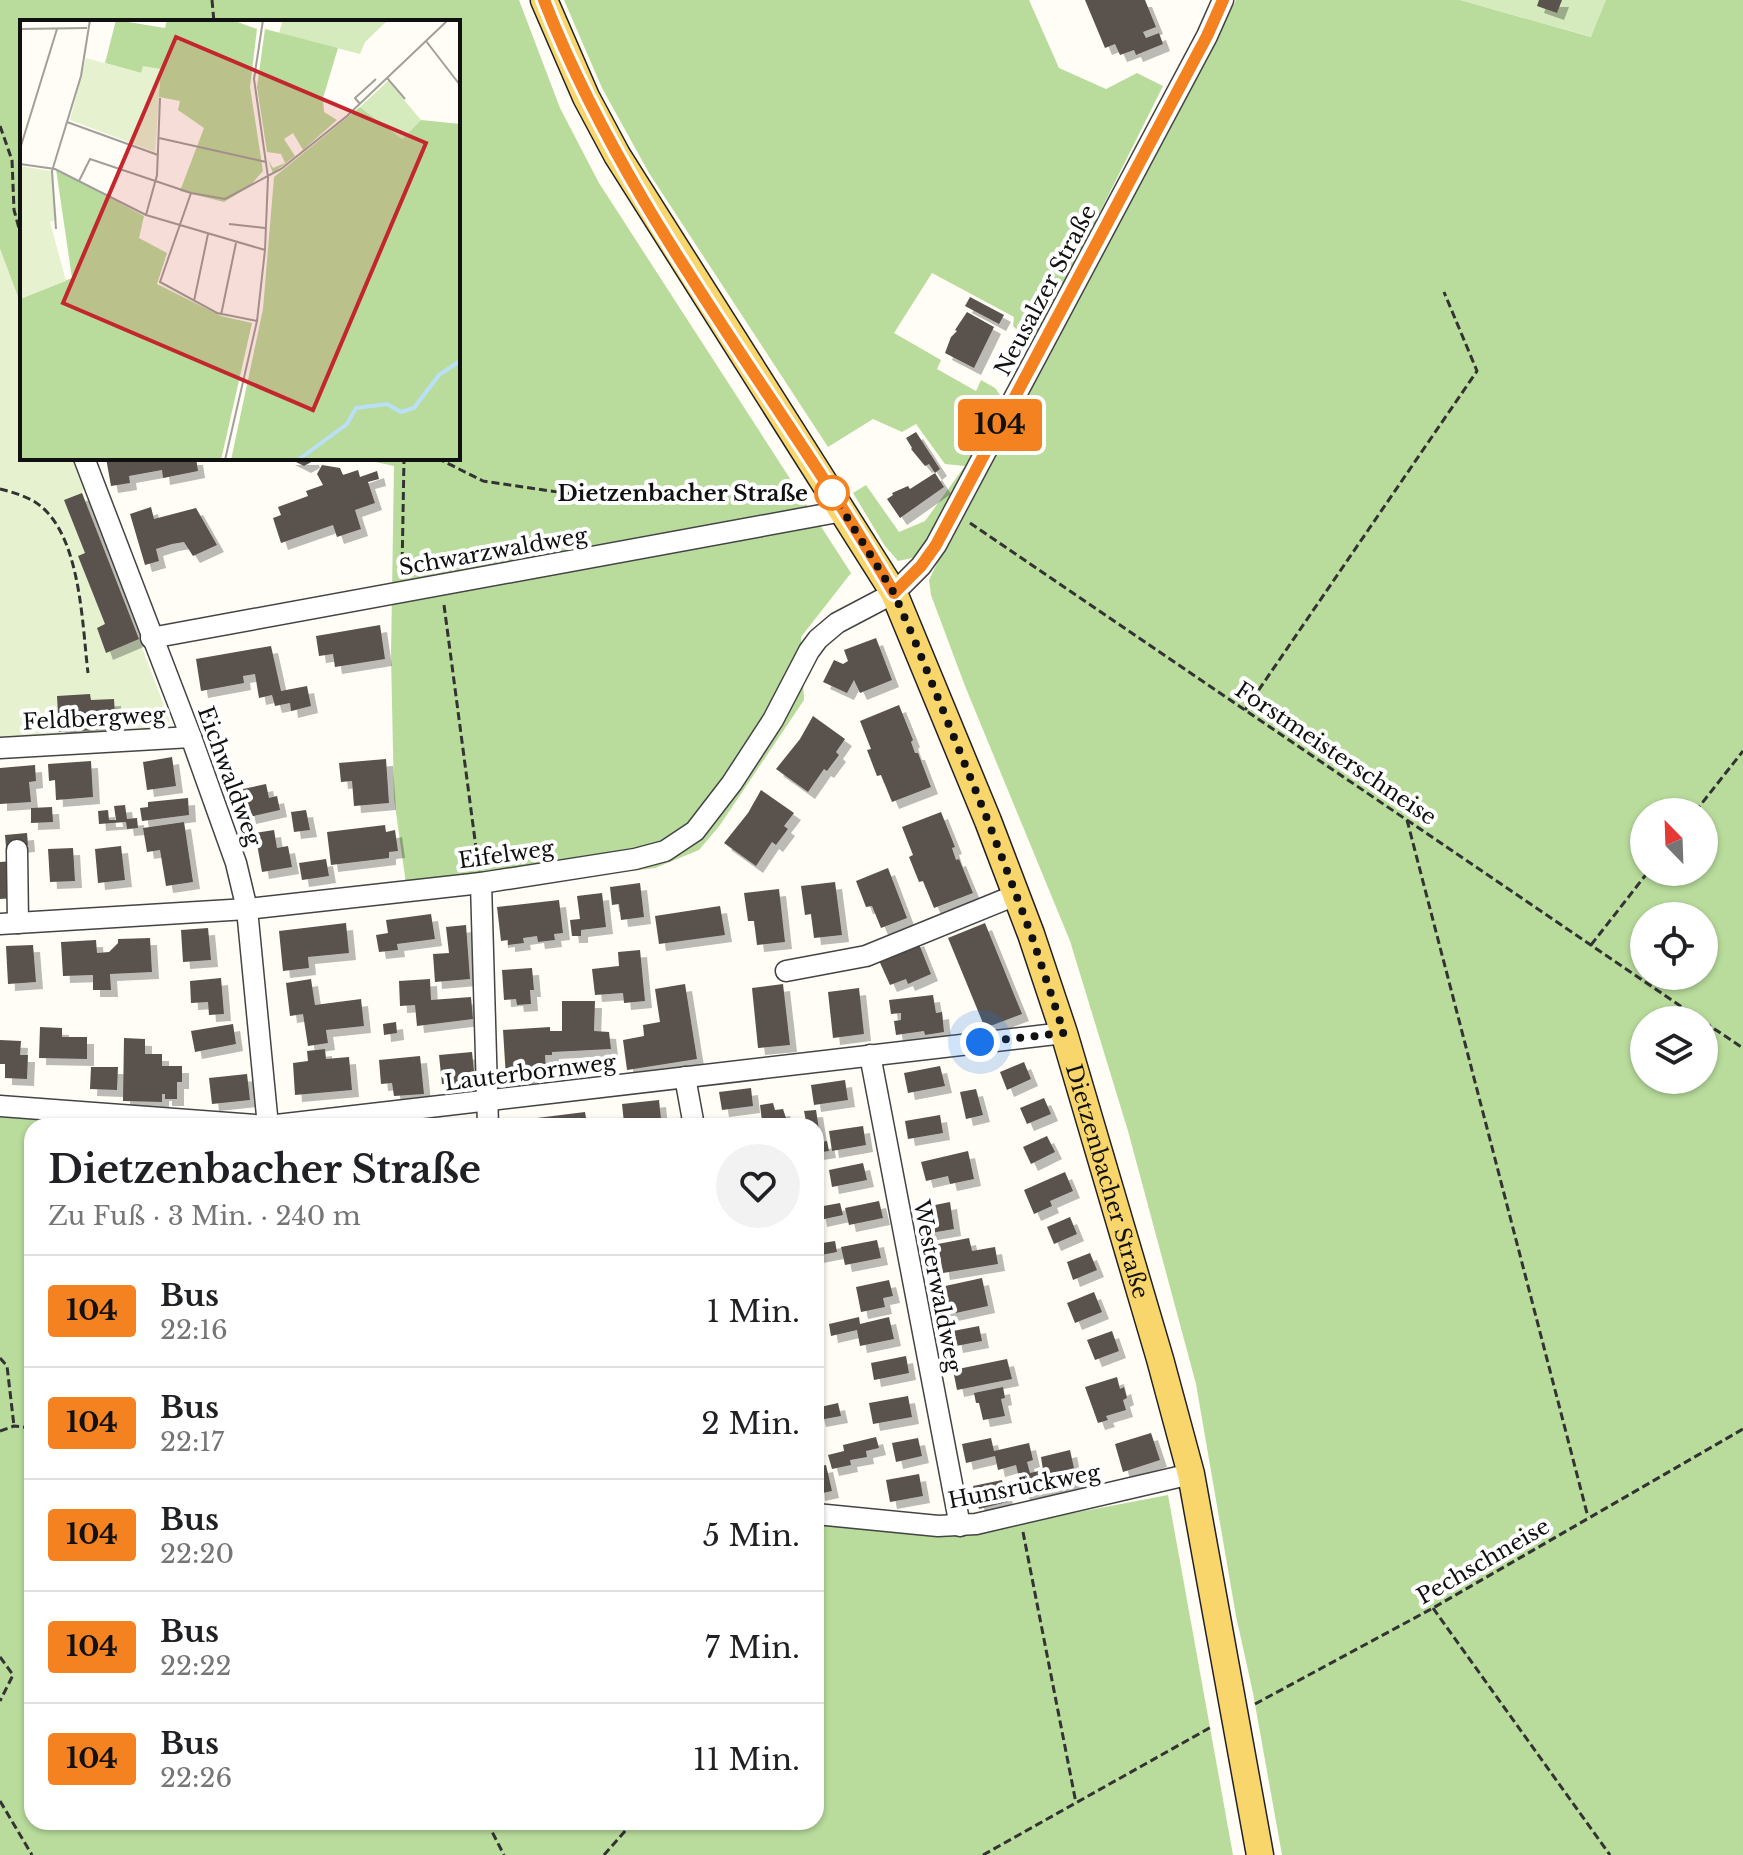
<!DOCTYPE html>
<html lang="de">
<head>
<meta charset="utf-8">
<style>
	:root { --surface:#fff; --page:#f2f2f2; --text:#202124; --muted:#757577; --line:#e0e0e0 }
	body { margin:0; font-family:"Libre Baskerville",serif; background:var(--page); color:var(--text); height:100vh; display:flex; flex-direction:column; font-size:30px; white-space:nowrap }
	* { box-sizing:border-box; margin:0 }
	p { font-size:26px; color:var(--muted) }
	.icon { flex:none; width:44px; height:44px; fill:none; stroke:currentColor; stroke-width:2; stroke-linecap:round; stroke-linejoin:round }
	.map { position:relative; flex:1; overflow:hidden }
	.details { position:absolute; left:24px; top:1118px; width:800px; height:712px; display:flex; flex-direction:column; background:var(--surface); border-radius:24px; box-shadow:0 2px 6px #0004 }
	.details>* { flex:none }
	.badge { padding:0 16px; border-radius:6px; font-size:28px; line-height:52px }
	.needle { width:52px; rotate:337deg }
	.fabs { position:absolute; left:1630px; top:798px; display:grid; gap:16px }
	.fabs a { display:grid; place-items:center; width:88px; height:88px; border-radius:50%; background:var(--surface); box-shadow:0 2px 6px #0004; font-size:40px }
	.you { position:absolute; width:40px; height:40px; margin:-20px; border:6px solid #fff; border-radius:50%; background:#1a73e8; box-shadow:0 0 0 12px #1a73e833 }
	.map>.badge { position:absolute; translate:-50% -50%; box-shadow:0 0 0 4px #fff }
	.round { display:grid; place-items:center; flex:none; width:84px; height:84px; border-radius:42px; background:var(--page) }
	.headline { display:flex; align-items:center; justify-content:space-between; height:136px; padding:0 24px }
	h1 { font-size:38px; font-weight:800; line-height:60px }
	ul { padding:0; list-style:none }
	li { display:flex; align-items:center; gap:24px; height:112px; padding:0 24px; border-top:2px solid var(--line) }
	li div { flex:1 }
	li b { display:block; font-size:30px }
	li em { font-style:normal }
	li .badge { min-width:88px; font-weight:700; text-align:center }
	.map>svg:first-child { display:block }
	.green { fill:#d5ebbd }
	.forest { fill:#b9dc9c; fill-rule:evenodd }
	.pitch { fill:#e6f2cf }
	.building { fill:#5a524d; filter:url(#shadow) }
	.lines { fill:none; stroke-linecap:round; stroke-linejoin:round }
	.minor-casing { stroke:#444; stroke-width:23 }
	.major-casing { stroke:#222; stroke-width:29 }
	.path { stroke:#333; stroke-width:3; stroke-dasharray:8 4; stroke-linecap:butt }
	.minor { stroke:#fff; stroke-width:20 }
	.major { stroke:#f9d66b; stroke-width:26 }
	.line-casing { stroke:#fff; stroke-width:18 }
	.line { stroke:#f58220; stroke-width:12 }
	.walk { stroke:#111; stroke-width:8; stroke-dasharray:0 14.4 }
	.stop-dot { fill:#fff; stroke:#f58220; stroke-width:4 }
	.labels { text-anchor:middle; stroke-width:8; stroke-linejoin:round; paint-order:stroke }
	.street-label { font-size:22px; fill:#111; stroke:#fff }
	.stop-label { font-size:22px; font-weight:bold; fill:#111; stroke:#fff; text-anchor:end }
	.inset-river { fill:none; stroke:#b9e0f7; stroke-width:4 }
	.inset-road { fill:none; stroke:#a09f9a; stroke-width:2 }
	.view { fill:#c4262e; fill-opacity:0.15; stroke:#c4262e; stroke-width:4 }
	.inset-edge { fill:none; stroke:#111; stroke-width:4 }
</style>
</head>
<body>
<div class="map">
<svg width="1743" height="1855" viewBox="0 0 1743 1855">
	<defs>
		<filter id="shadow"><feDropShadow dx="7" dy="7" stdDeviation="0" flood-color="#0004"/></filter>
	</defs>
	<rect width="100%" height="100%" fill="#fffdf5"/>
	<!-- green -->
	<path class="green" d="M1460,0h146l-14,37z"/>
	<!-- forest -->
	<g class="forest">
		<path d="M0,0h519l41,108 39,75 252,390 -50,64 3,63 -84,125 -21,25 -44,18 -247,30 -14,-100 -3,-142 3,-190 -37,-8h101v-436h-436v287l-22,-60z"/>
		<path d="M564,0h465l30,68 47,21 31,-16 26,13 -130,260 -20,-20 1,-9 -82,-44 -38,60 47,27 -4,9 39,22 5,-11 14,8 8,11 -53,107h-5l-15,31 -13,20 -19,4 -13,-15 -32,-53 13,-8 33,47 26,-11 40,-55 -20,-2 -29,-40 -14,8 -29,-13 -45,28 -179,-274 -47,-85z"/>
		<path d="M1236,0h224l131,37 15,-37h137v1855h-461l-29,-162 -17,-77 -40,-232 -68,-253 -58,-190 -105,-255 -34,-91 -2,-15 15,-31 228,-423zM1644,812h60v60h-60zM1644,916h60v60h-60zM1644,1020h60v60h-60z"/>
		<path d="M0,1111l164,15h-132v696h784v-297l148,9 204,-39 65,360h-1233z"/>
	</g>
	<!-- pitch -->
	<path class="pitch" d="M0,249l22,58v151h57l12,29 -9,4 88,230 -3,8 -167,8z"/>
	<!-- building -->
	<g class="building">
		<path d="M1085,0h60l11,27 -13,5 3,6 13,-5 4,11 -27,11 -2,-5 -14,5 -5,-11 -10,4z"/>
		<path d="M1539,0h23l-5,13 -20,-7z"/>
		<path d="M970,297l34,18 -5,9 -34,-18z"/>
		<path d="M967,312l27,15 -20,41 -29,-15 6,-16 6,-6 -2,-1z"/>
		<path d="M916,432l24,37 -5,4 9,14 -44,31 -13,-19 6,-4 -1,-2 16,-7 2,3 25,-16 -6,-9 -4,2 -14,-17 1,-1 -6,-10z"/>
		<path d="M106,458h90l2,13 -35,7 -1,-8 -33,6 1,7 -19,3z"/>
		<path d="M288,458h24l1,3 -9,5z"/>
		<path d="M322,465l18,3 3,7 15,-5 2,7 17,-6 2,8 -11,3 7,21 -20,7 6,19 -24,8 -4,-12 -52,18 -8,-25 8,-3 -3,-8 30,-11 -2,-5 17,-6 -6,-11z"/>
		<path d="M82,493l57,146 -33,14 -9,-25 8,-4 -27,-68 7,-3 -21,-53z"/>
		<path d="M151,507l3,12 42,-11 21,37 -24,11 -9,-14 -12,2 -16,5 3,12 -14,4 -15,-51z"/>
		<path d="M380,625l5,34 -50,8 -2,-13 -14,2 -3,-20z"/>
		<path d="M876,638l16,42 -32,13 -6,-13 -7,13 -24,-11 11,-22 9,4 5,-3 -4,-11z"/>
		<path d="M271,646l10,45 26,-5 4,20 -20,5 -1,-8 -15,3 -3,-11 -13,3 -4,-24 -12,2 1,7 -43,8 -5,-32z"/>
		<path d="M90,694l1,6 23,-1 2,30 -57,3 -2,-36z"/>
		<path d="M899,705l14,35 -2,2 4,11h3l13,34 -39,15 -11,-27 -4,1 -10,-26 4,-1 -11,-28z"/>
		<path d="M813,716l32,23 -9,13 3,3 -12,16 -3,-2 -16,23 -32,-23 24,-30z"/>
		<path d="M172,757l4,29 -29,4 -4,-28z"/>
		<path d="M386,759l3,44 -35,3 -2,-25 -11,1 -2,-19z"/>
		<path d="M91,761l2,36 -37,3 -1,-20 -6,1 -1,-17z"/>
		<path d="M35,765l1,16 -7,1 2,20 -31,2v-36z"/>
		<path d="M266,784l3,14 8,-2 3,14 -31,7 -6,-28z"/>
		<path d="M761,790l33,23 -10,13 4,3 -12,16 -4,-3 -16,24 -32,-23 24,-30z"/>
		<path d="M188,798l1,17 -47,6 -2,-13 8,-1v-5z"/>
		<path d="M125,805l2,14 10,-1 1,10 -11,1 -1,-7 -27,2 -1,-13 10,-1 1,10h7l-2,-14z"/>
		<path d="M52,807l1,15 -22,1v-15z"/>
		<path d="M306,810l4,20 -16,2 -3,-20z"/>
		<path d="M941,812l14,35 -3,1 4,12 3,-1 14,34 -39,15 -11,-27 -4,1 -10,-25 4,-2 -11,-28z"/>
		<path d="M184,822l9,60 -27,4 -6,-36 -13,2 -4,-24z"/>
		<path d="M385,825l1,7 9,-2 3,21 -9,1v6l-58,7 -4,-33z"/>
		<path d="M274,830l3,18 11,-2 4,21 -30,5 -7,-39z"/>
		<path d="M27,833l1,12 -22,2 -1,-12z"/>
		<path d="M121,846l4,34 -27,3 -3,-34z"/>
		<path d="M73,848l2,33 -25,1 -2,-33z"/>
		<path d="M326,859l3,17 -27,4 -3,-17z"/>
		<path d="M14,861l2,37 -16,1v-37z"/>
		<path d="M888,868l19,50 -26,10 -9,-22 -6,1 -10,-26z"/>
		<path d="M835,882l7,53 -28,3 -3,-24 -6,1 -4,-29z"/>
		<path d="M640,883l4,34 -23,3 -2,-16 -7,1 -2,-18z"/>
		<path d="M779,889l6,53 -28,3 -3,-24h-6l-4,-28z"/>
		<path d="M602,893l4,34 -25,3v6h-9l-2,-16 10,-1 -3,-23z"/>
		<path d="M559,900l4,33 -9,1 1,6 -17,2 -1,-6 -14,2 1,5 -16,2v-5l-7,1 -4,-34z"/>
		<path d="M720,906l5,29 -66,9 -4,-28z"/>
		<path d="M431,914l4,25 -38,5 1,6 -19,2 -3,-17 12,-2 -2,-13z"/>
		<path d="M346,923l3,30 -41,4 1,11 -26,3 -4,-40z"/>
		<path d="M985,923l37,91 -37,14 -37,-90z"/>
		<path d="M466,925l4,54 -35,3 -2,-28 16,-1 -3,-26z"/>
		<path d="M208,928l3,32 -28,2 -2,-32z"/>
		<path d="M150,938l2,34 -42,2 1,16h-18v-15l-30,1 -2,-34 35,-2 1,13 12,-1 9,-9v-4z"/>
		<path d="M917,939l14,35 -23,10 -2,-5 -16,6 -13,-29z"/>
		<path d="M33,945l3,37 -28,2 -2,-38z"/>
		<path d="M640,950l5,51 -21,2 -1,-10 -28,2 -3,-26 27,-3 -1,-14z"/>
		<path d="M532,968l2,22h-4l1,14 -14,1 -1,-6 -12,1 -2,-30z"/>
		<path d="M221,978l3,36 -15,1 -1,-13 -17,1 -1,-22z"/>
		<path d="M311,979l4,26 46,-6 3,27 -38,4 2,13 -20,3 -5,-32 -13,2 -4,-33z"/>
		<path d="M430,979l1,21 40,-3 2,22 -56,7 -2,-21 -15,1 -1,-25z"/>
		<path d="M685,984l12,75 -70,11 -4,-30 21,-4 -1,-11 17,-3 -5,-33z"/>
		<path d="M783,984l7,61 -32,3 -6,-60z"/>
		<path d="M859,988l5,46 -31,4 -5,-46z"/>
		<path d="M933,995l3,18 6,-1 2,20 -19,3 -1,-4 -28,4 -2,-14 7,-1v-7l-10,1 -2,-14z"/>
		<path d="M562,1001h33l-1,30 15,1 2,17 -59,3v3h-7l1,17h-11l1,4 -30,2 -3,-48 47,-3v4h12z"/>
		<path d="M396,1022l1,11 -13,2 -1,-11z"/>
		<path d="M233,1024l3,20 -41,8 -4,-21z"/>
		<path d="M40,1027l22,1v9h25v22l-48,-1z"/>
		<path d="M124,1038l21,1v15h17v12h20v16h-5v17h-12v-5h-3v8l-39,-1z"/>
		<path d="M0,1040l21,1 -1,14h8l-1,24 -22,-1v-14h-5z"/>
		<path d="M325,1049l1,10 23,-2 3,33 -57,5 -2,-32 15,-2 -1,-10z"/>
		<path d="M472,1052l3,29 -33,3 -3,-29z"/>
		<path d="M420,1056l4,38 -30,2 -2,-13 -11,1 -2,-24z"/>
		<path d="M1024,1062l7,17 -24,11 -7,-18z"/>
		<path d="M940,1066l5,20 -37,7 -4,-20z"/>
		<path d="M91,1067h27l-1,23 -27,-1z"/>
		<path d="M247,1074l3,26 -38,4 -3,-26z"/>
		<path d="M845,1080l3,20 -34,5 -3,-20z"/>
		<path d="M751,1088l2,18 -31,4 -3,-18z"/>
		<path d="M976,1089l7,26 -17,4 -6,-27z"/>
		<path d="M1044,1098l7,16 -24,10 -7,-16z"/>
		<path d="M659,1100l2,19 -37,4 -2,-19z"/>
		<path d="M773,1103l2,7 8,-1 3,9 -8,1 1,7h-27l-1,-3 11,-2 -2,-16z"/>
		<path d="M816,1110l5,32 6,-1 2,10 -13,2v-27h-9l-3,-15z"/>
		<path d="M585,1112l2,12 9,-1v3h-74l-1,-6z"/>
		<path d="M940,1115l3,18 -35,6 -3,-18z"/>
		<path d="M863,1126l3,19 -34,6 -3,-20z"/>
		<path d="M1047,1136l8,16 -24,12 -8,-17z"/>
		<path d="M968,1151l6,28 -24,5 -2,-8 -22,5 -5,-19z"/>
		<path d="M863,1163l4,17 -35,7 -3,-17z"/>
		<path d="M1065,1172l8,19 -23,10 2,5 -18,8 -10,-24z"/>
		<path d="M879,1201l4,17 -34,7 -4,-17z"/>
		<path d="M950,1202l4,27 -29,5 -5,-26z"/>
		<path d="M840,1203l3,12 -23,5 -2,-13z"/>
		<path d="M1070,1217l7,17 -23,10 -7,-17z"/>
		<path d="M969,1238l3,13 23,-4 3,17 -55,9 -5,-29z"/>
		<path d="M877,1240l4,18 -36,7 -4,-18z"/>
		<path d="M835,1241l2,11 -21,4v-12z"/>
		<path d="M1090,1253l7,17 -24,10 -6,-18z"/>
		<path d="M982,1278l6,28 -46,10 -6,-28z"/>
		<path d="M889,1280l4,16 -10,2 2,9 -24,5 -5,-25z"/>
		<path d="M1094,1292l8,20 -27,11 -8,-20z"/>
		<path d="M859,1317l1,7 29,-7 5,22 -34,7 -3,-16 -26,6 -2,-12z"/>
		<path d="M979,1326l3,15 -26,5 -3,-15z"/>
		<path d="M1112,1331l7,20 -24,9 -8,-20z"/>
		<path d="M906,1356l3,17 -35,7 -3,-17z"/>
		<path d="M1007,1359l5,20 -55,11 -4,-20z"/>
		<path d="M1117,1377l3,12 4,-2 3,11 -4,2 3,10 -20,6 2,4 -10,3 -13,-36z"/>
		<path d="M1003,1387l2,11 -4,1 4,17 -22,4 -4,-17h-3l-2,-10z"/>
		<path d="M908,1396l4,21 -39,7 -4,-21z"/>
		<path d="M838,1403l3,13 -22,4 -3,-12z"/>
		<path d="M1151,1433l9,27 -37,12 -8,-28z"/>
		<path d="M876,1437l3,11 -13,3 1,6 -17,3 1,5 -19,4 -4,-14 16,-4 -1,-6z"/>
		<path d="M918,1438l4,18 -26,6 -4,-19z"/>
		<path d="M991,1438l3,13 35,-8 4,17 -6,2 3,11 13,-3 -2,-13 29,-7 7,32 -54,13 -7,-30 -18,5 -3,-14 -29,7 -4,-19z"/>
		<path d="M826,1465l6,26 -14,3 -2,-27z"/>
		<path d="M919,1474l4,22 -33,6 -4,-22z"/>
		<path d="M1002,1480l5,22 -28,7 -6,-23z"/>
	</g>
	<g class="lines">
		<!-- minor casing -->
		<g class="minor-casing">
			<g id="minor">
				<path d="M84,458l107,279 45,126 11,46 21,217"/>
				<path d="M151,638l692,-127"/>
				<path d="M0,748l191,-11"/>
				<path d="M17,850l1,73"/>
				<path d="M481,883l7,243"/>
				<path d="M0,924l247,-15 234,-26 154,-24 30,-8 30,-20 37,-48 41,-63 36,-69 9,-12 19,-16 57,-30 27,-27 15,-21 271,-509 16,-36"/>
				<path d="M786,971l80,-15 150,-61"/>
				<path d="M870,1055l90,471"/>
				<path d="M685,1077l9,49"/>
				<path d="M0,1106l268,20 796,-93"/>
				<path d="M816,1514l122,12 38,-2 215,-50"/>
			</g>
		</g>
		<!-- major casing -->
		<g class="major-casing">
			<g id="major">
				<path id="s1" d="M544,0l42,97 31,58 277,438 94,228 43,113 33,99 96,326 31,115 69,381"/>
			</g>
		</g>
		<!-- path -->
		<g class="path">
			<path d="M212,0l2,22"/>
			<path d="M0,126l12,34 2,50 8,29"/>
			<path d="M437,458l46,23 136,20 126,-5 19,8"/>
			<path d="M0,489c12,3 25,7 35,13 46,29 47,122 53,171"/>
			<path d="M970,523l731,497"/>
			<path d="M402,572l2,-114"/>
			<path d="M444,605l34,258"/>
			<path d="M1245,710l232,-339 -33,-79"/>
			<path d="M1695,812l48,-61"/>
			<path d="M1407,820l181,697"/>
			<path d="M1591,945l57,-73"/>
			<path d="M1704,1022l39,26"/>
			<path d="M0,1358l7,8 7,60"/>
			<path d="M0,1431l14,-5 18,2"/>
			<path d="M1023,1532l53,271"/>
			<path d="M1433,1608l177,247"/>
			<path d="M0,1657l13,18 -13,26"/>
			<path d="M1255,1704l178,-96 310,-179"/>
			<path d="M0,1801l32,54"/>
			<path d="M487,1822l17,33"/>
			<path d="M604,1855l29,-33"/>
			<path d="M983,1855l230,-129"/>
		</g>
		<!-- minor -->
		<use href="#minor" class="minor"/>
		<!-- major -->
		<use href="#major" class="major"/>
	</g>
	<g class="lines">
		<!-- line casing -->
		<g class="line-casing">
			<path id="line" d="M544,0c84,215 235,395 350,593l27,-27 15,-21 271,-509 16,-36"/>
		</g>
		<!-- line -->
		<use href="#line" class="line"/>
		<!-- walk -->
		<path class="walk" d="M832,493l62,100 20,46 74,182 43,113 33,99 -84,9"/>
	</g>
	<!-- markers -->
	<circle class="stop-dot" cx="832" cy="493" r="16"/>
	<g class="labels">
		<!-- street labels -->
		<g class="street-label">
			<text transform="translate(1045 290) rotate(-62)" y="8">Neusalzer Straße</text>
			<text transform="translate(493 551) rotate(-10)" y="8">Schwarzwaldweg</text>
			<text transform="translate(94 718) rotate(-3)" y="8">Feldbergweg</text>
			<text transform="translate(1336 753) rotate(34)" y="8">Forstmeisterschneise</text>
			<text transform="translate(230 776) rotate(70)" y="8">Eichwaldweg</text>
			<text transform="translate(506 854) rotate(-8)" y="8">Eifelweg</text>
			<text transform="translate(530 1072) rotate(-7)" y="8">Lauterbornweg</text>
			<text dy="8" stroke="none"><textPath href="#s1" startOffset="1316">Dietzenbacher Straße</textPath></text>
			<text transform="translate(938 1286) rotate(79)" y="8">Westerwaldweg</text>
			<text transform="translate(1024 1486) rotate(-11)" y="8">Hunsrückweg</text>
			<text transform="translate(1483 1561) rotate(-30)" y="8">Pechschneise</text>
		</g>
		<!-- stop labels -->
		<g class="stop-label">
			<text x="808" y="501">Dietzenbacher Straße</text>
		</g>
	</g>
	<!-- overview -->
	<g transform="translate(20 20)">
		<rect width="440" height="440" fill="#fffdf5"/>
		<path d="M263,0h105l-23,22 -5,12 -81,-21zM368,61l33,39 -19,19 -42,-32z" fill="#d5ebbd"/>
		<path d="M96,0l49,8 2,-8h65l25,9 -7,58 13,84 -14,16 -25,15 -44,-11 24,-63 -26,-18 2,-9 -21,-4 -18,-24 -36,-10zM245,9l73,19 -15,50 1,14 13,8 -34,30 -10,-17 -9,6 11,17 -22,17 -5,-13 5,8 12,-5 -4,-9 -14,-2 -10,-65zM340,87l42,32 19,-19 39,4v336h-229l32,-151 11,-132zM36,149l88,47 -5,22 28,15 -10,31 64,32 31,7 -31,137h-201v-161l52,-21z" fill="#b9dc9c"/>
		<path d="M66,38l55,15 2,-7 18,3 -6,83 -85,-32zM0,146l31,5 6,49 -7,2 16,59 -46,18z" fill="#e6f2cf"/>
		<path class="inset-river" d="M278,440l49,-36 9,-16 31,-4 14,8 13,-4 25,-33 21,-14"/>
		<path class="inset-road" d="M0,9l67,-1M406,21l34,44M367,58l18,21M340,84l-5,-6 21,-19M47,102l91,33M139,118l107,24M0,129l37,-120M0,144l35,5 91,46 119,35M59,161l11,-22 101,34 34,6 56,-30 66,-53 101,-96M171,173l-31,89 57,31 40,8M126,195l11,-40 3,-77M209,204l36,4M36,209l-4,-58 29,-95 9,-56M174,281l14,-67M201,295l15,-72M205,440l32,-139 8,-71 3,-73 -14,-98 9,-59"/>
		<path class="view" d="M156,17l250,106 -113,267 -250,-107z"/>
		<rect width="440" height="440" class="inset-edge"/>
	</g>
</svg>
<div class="fabs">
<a><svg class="needle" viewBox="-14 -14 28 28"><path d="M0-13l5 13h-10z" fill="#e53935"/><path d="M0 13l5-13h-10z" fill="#757577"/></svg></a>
<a><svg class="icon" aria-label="locate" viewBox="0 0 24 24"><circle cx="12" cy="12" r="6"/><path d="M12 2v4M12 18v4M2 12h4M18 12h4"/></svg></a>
<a><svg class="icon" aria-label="layers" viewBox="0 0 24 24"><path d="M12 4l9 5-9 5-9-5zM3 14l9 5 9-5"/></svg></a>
</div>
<div class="you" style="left:980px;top:1042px"></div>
<b class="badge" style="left:1000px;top:425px;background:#f58220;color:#111">104</b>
<section class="details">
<div class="headline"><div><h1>Dietzenbacher Straße</h1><p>Zu Fuß · 3 Min. · 240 m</p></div><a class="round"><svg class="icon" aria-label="heart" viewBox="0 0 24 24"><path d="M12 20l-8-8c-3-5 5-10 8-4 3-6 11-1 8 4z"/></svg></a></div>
<ul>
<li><span class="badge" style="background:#f58220;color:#111">104</span><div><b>Bus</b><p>22:16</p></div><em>1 Min.</em></li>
<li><span class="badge" style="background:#f58220;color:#111">104</span><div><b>Bus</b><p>22:17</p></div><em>2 Min.</em></li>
<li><span class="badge" style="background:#f58220;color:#111">104</span><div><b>Bus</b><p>22:20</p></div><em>5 Min.</em></li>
<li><span class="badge" style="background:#f58220;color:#111">104</span><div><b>Bus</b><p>22:22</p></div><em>7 Min.</em></li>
<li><span class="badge" style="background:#f58220;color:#111">104</span><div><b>Bus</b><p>22:26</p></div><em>11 Min.</em></li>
</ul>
</section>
</div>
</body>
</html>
